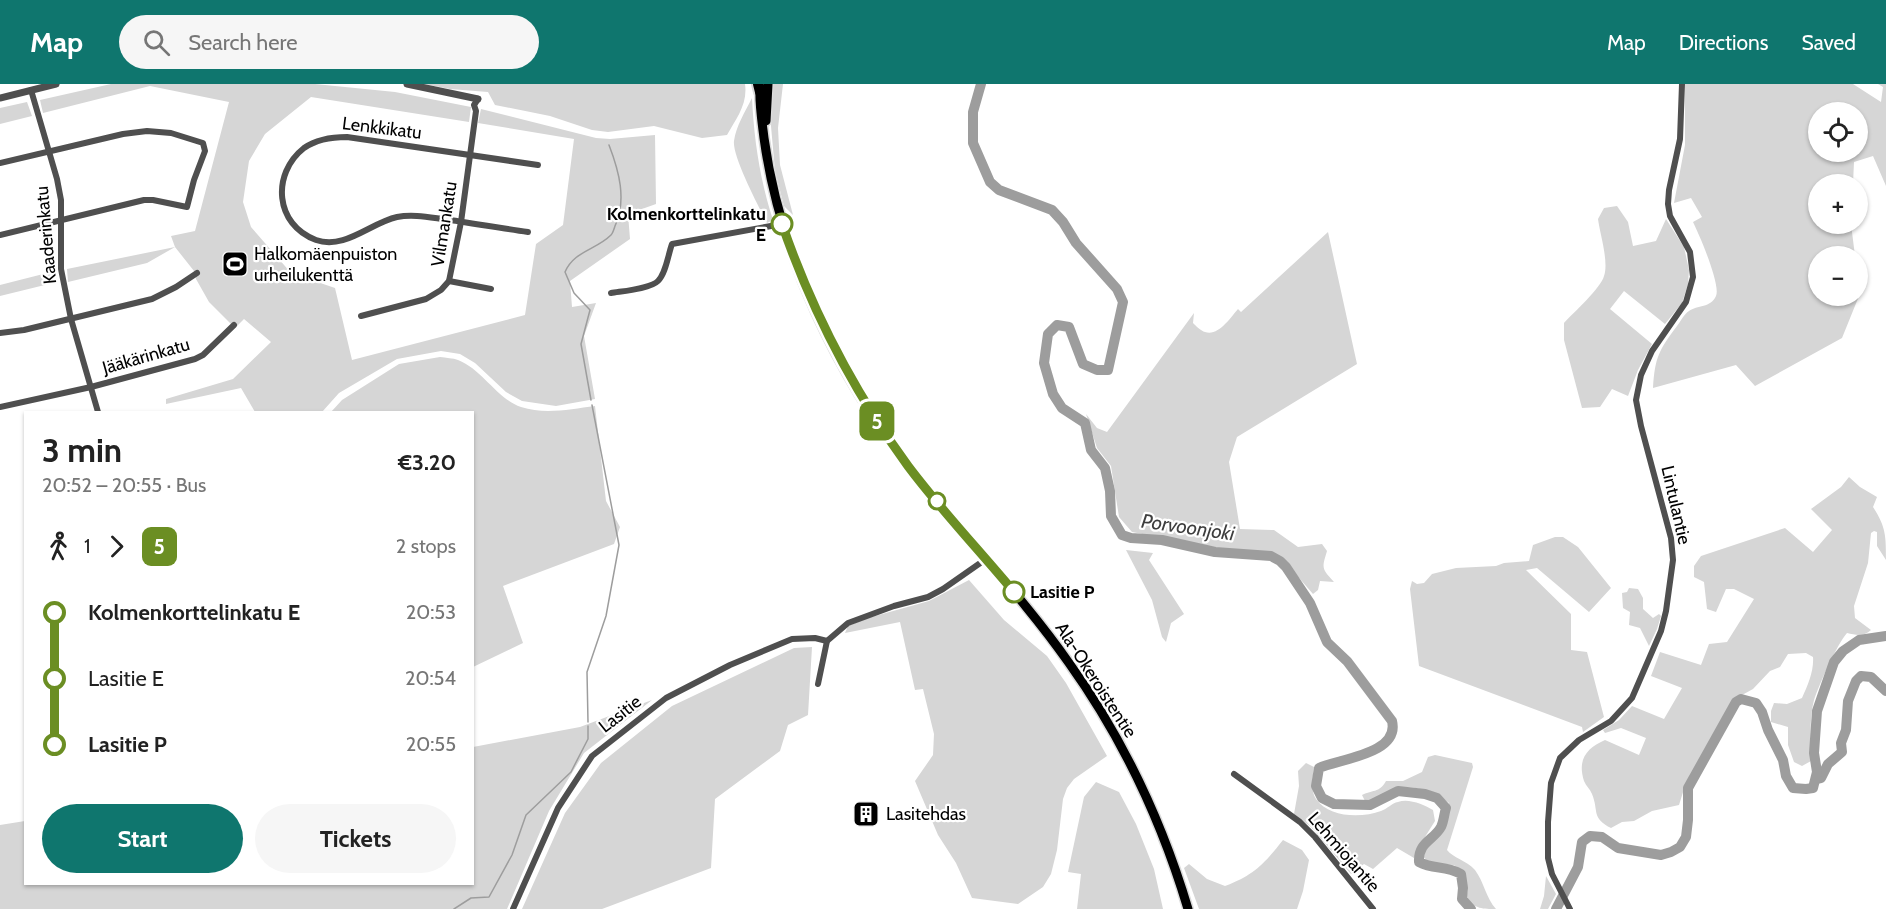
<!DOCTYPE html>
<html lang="en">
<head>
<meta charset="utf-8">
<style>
	:root { --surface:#fff; --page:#f6f6f6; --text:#222; --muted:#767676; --accent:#0f766e }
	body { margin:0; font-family:Cabin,sans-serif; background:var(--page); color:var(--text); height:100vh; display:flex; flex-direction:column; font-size:22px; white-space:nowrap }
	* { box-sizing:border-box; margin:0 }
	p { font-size:20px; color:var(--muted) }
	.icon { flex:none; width:33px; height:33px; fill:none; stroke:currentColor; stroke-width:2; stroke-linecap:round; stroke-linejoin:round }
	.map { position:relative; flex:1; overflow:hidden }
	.drawer { position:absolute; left:24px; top:327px; width:450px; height:474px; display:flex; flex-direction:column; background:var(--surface); border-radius:0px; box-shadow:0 2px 4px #0004 }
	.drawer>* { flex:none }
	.badge { padding:0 12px; border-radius:9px; font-size:21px; line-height:39px }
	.fabs { position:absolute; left:1808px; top:18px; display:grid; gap:12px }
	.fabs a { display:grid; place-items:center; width:60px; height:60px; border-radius:50%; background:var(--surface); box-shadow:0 2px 4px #0004; font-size:30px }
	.map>.badge { position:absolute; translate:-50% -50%; box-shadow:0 0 0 3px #fff }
	.legs { display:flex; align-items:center; gap:9px; height:66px; padding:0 18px; font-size:20px }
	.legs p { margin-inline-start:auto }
	.headline { display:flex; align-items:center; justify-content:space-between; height:102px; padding:0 18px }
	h1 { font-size:33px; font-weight:700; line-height:45px }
	.action { display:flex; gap:12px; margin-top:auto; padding:12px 18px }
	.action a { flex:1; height:69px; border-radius:36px; background:var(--accent); color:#fff; font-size:24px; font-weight:700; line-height:69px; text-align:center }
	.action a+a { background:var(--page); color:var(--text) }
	ul { padding:0 18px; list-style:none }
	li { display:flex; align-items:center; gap:21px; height:66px; font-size:22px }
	li i { display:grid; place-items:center; width:9px; height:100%; margin:0 8px; background:currentColor }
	li i::after { content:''; width:15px; height:15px; margin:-8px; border:4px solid; border-radius:50%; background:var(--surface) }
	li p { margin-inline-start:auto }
	li:first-child i { background:linear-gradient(#0000 50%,currentColor 0) }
	li:last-child i { background:linear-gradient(currentColor 50%,#0000 0) }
	header { display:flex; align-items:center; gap:36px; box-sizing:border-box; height:84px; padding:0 30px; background:var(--accent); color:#fff }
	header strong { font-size:28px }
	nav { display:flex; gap:33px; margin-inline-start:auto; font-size:21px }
	.search { width:420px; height:54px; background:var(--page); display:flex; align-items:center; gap:15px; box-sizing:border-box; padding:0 21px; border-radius:33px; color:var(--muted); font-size:22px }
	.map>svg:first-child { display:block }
	.green { fill:#d6d6d6; fill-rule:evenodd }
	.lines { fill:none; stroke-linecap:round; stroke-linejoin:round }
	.stream { stroke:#9d9d9d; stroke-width:1.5 }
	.river { stroke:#9d9d9d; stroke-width:10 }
	.primary-casing { stroke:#dbdbdb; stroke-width:12 }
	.motorway-casing { stroke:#dbdbdb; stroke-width:14 }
	.minor { stroke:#4f4f4f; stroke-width:6 }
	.tertiary { stroke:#4f4f4f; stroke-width:7 }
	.primary { stroke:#000; stroke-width:9 }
	.motorway { stroke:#000; stroke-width:10 }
	.line-1-casing { stroke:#fff; stroke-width:14 }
	.line-1 { stroke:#6b8e23; stroke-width:9 }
	.stop-1-dot { fill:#fff; stroke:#6b8e23; stroke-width:3 }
	.labels { text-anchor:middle; stroke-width:4.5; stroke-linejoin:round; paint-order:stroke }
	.street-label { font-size:18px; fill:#000; stroke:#fff }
	.stop-label { font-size:18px; font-weight:bold; fill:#000; stroke:#fff; text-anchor:end }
	.poi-label { font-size:18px; fill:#000; stroke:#fff; text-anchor:start }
	.water-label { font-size:20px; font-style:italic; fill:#3e3e3e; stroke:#fff }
</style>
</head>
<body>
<header>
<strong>Map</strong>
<div class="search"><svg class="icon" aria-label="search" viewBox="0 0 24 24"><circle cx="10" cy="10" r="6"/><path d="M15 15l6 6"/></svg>Search here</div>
<nav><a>Map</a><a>Directions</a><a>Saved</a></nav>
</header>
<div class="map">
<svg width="1886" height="825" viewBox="0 0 1886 825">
	<rect width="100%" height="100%" fill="#fff"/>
	<!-- green -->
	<g class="green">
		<path d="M111,0h204l80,8 76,15 -2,15 -158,-25 -46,37 -16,27 -6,41 8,25 40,46 44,15 17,72 173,-45 11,-71 27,-19 11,-86 -96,-16 3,-14 115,29 14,1 45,-4 1,69 -28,10 2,25 -60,42 2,26 24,-4 -12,33 11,63 -39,7 -34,-5 -16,-9 -31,-29 -15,-9 -19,-3 -44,8 -58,34 -17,19h-67l-14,-24 -75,16v-5l67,-20 38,-37 -27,-23 -9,9 -26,-26 -13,-23 -2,-8 -19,-24 -28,16 -79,19 -1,-13 108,-22 -4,-11 24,-5 34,-129 -79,-16 -107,27 -3,-13z"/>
		<path d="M424,0h321c3,20 -9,35 -18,51l-25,3 -48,-12 -46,6 -16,-2 -42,-14 -55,-11 -7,-13 -38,-3z"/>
		<path d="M773,0h10l-5,44 2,37 13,50 -9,-9 -9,-35 -4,-45z"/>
		<path d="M1685,0h168l28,18 2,-15 -5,-3h8v102l-13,-30 -19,6 -1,22h-35v40h33l4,32h-37v40h39v-17l2,17 -17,42 -87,48 -19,-21 -83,23c2,-31 6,-38 24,-62 4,-5 7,-12 12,-15 8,-6 22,-3 27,-15 5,-11 -17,-62 -23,-74l9,-5 -11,-19 -17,5 11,-58zM1818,28h39v40h-39z"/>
		<path d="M752,14c2,42 8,82 21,122l-6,3c-8,-16 -35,-67 -33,-82 2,-15 11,-29 18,-43z"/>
		<path d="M27,18l5,14 -32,8v-16z"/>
		<path d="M1617,122l11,16 5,24 23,-5 10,-22 18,28 5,23 -1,14 -6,19 -17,21 -41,-33 -14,18 42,35 -14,26 -10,26 -16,-7 -12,18 -18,1 -18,-68v-17c10,-11 37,-35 40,-47 5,-14 -4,-42 -6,-57l6,-11z"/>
		<path d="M1328,148l29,132 -120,73 -8,25 11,67 34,1 24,17 24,-3 5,7c-5,17 -6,17 7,31l-14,-1 -2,9 -5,4 -32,-37 -10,-5 -56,-4 -83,-16 -13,-15 -8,-51 -14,-18 -11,-34 11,14 10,4 87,-119 -1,10c3,3 8,8 12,9 13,5 26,-15 33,-23l3,3z"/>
		<path d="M55,187l2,11 -57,14v-11z"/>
		<path d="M440,273c6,1 13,1 18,3 25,10 38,38 63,47 24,8 50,2 74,-1l11,95 14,26 -6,17 -111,42 20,57 -50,24 -1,-255h-141l11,-12 57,-36z"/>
		<path d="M1849,393l11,10 17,10 -4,10c13,20 13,29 13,53l-9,-14v-14l-3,-1 -3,2 -3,30 -14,43 1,12 16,12c-7,7 -15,5 -24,3 -10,11 -28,52 -33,67 -5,19 -3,41 -3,61l-9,5 -8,-4 -6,-17v-18l-17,-5v-11l3,-8 13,1 15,-6c6,-13 12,-27 11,-41l-7,-4 -18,1 -8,13 -10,4 -17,18 -20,11 -49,89 -5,16 -27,6 -18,10 -12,1 -11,6c-20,-10 -12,-17 -19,-34 -2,-5 -6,-8 -8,-13 -7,-22 3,-33 21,-41l34,15 7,-17 -25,-10 -16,5 -2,-3 16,-10 13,-14 32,13 18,-31 -31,-12 9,-24 41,13 8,-21 18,-2 27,-43 -20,-10h-8l-10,23 -9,-3 -3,-27 -10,-5v-11l7,-10 84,-28 28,24 19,-22 -21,-21 30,-22z"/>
		<path d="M1555,453h8l15,10 33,41 -22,24 -52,-44 -11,2 45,44v36l16,2 17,65 -21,15 -1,-5 -163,-61 -9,-77 2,-8 5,3 7,-1 8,-9 24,-6 40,-2 8,-3 25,-2 4,-16z"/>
		<path d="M1126,466l27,3 -4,7 35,54 -13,9 -5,19 -4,-5 -10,-37z"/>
		<path d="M969,496l35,40 43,36 19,27 41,73 -33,23 -7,9 -4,11 -6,51 -6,24 -8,13 -25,17 -46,-6 -16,-35 -18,-28 -23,-54 18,-26 1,-21 -11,-45 -8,1 -15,-68 -55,11 3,-7 20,-8 61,-17z"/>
		<path d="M1629,504l9,1 5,9v11l10,9 6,-4 2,2 -4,13 -8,17 -9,-18 -11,-3 1,-13 -7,-4 -1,-15 5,-1z"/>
		<path d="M812,563l-4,68 -20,10 -8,26 -65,48 -4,69 -109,41h-80l43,-96 36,-50 71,-57 122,-58z"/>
		<path d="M652,616l-68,53 -35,58 -42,98h-507v-84l25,-4 1,63h446l1,-137 107,-20z"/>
		<path d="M1435,671l37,8 1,4 -26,83c6,8 19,10 28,20 9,12 11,28 21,39 -13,0 -21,0 -30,-11l2,-8 -4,-18 -10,-7 -24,-1 -8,-9 20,-24 7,-28c-13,-10 -34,-19 -51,-14 -11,3 -22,9 -32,14l-4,-8c9,-5 18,-2 24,-14h17l19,-9 6,-15z"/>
		<path d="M1306,679l8,4c-1,10 -4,23 2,32 13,19 46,19 65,12 6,-2 11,-8 17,-9 11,-4 26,3 35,8l2,11 -17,27 -4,10 -17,-10 -24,21 -9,-5 -13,10 -40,-47 -17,-13 5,-28 -1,-15z"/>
		<path d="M1096,698l23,10 17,32 18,45 9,40h-86l4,-35 -13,-2 16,-75z"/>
		<path d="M1283,756l19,10 7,10 -6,31 -6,18h-98l-15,-41 5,-4 18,15 18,7c29,-11 39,-22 58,-46z"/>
		<path d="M1546,792l10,18 -8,15h-8l4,-13z"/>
	</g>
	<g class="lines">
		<!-- stream -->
		<g class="stream">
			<path d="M591,316l-10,-56 9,-34 -16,-17 -9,-21c9,-21 31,-22 46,-37 2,-2 3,-6 4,-9 12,-26 4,-55 -6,-81"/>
			<path d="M588,638l-1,-50 19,-56 13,-71 -27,-140"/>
			<path d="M454,825l17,-11 18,-1 23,-42 14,-40 45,-43 17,-33v-13"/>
		</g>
		<!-- river -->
		<g class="river">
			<path d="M981,0l-8,28v31l17,39 9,8 53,20 11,12 13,21 41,46 6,13 -15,68h-11l-14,-6 -14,-37 -12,-2 -9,9 -4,29 9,31 9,14 23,15 6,27 14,18 5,23 1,25 11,19 9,3 31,2 53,12 56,4 9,5 6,6 24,36 17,39 20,19 45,60c8,33 -53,38 -73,47l-3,18 6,12 12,6 36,1 28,-14 27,3 12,4 9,10c-2,6 -2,13 -5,19 -7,13 -23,15 -22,35 15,8 26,3 42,12l2,14 -1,11 9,10"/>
			<path d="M1816,695l5,-1 7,-14 14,-12 -1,-9 5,-13 2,-29 8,-20 5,-5 10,1 15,14"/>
			<path d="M1556,825l22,-42 4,-25 8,-6 12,1 16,11 43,7 10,-3 9,-5 6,-10 2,-17v-32l48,-86 5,-3 15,4 6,9 6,18 15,30 3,16 7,12 13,1 7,-1 4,-16 -3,-19 3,-42 17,-49 9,-11 16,-11 27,-4"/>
		</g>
		<!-- primary casing -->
		<g class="primary-casing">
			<g id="primary">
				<path d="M760,3c-1,17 2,34 4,51 16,118 74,237 146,330 51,67 111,126 159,195 53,74 93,159 119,246"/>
				<path d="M766,37l2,-37"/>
			</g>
		</g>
		<!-- motorway casing -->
		<g class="motorway-casing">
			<path id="motorway" d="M758,0l2,8"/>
		</g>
		<!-- minor -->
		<g class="minor">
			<path d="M31,6l26,89 4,21v69l10,50 27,93"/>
			<path d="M0,79l123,-29 24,-3 24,2 32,10 2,8 -11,29 -7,27 -34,-7h-9l-144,35"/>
			<path d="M528,148c-28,-4 -57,-9 -85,-13 -15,-2 -31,-5 -46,-2 -27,6 -52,33 -81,23 -41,-15 -45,-66 -12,-92 13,-9 28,-11 43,-11l191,28"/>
			<path d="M449,197l42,8"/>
			<path d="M611,209c12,-2 39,-4 47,-12 8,-8 10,-26 14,-37l110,-20"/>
			<path d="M361,232l65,-17 15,-9 8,-9 12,-59 15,-111 -2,-6 4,-6"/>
			<path d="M0,249l24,-3 128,-31 24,-12 21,-14"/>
			<path d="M0,323l91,-20 104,-28 8,-4 31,-30"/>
			<path d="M818,600l9,-43 21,-18 46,-17 34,-9 15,-8 43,-30"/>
			<path d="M1234,690l66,48 15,15 58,72"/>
			<path d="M513,825l45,-101 34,-52 74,-58 64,-33 62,-26 23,-1 12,3"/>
			<path d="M1570,825l-18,-35 -4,-16v-36l3,-39 9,-25 19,-18 32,-19 21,-23 29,-67 5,-20 7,-51 -2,-22 -30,-112 -5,-26 5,-25 11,-24 34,-49 7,-25 -3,-25 -20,-36 -2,-12 1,-14 11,-51 2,-55"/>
		</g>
		<!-- tertiary -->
		<g class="tertiary">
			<path d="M407,0l71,15"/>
			<path d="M0,14l56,-14"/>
		</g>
		<!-- primary -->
		<use href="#primary" class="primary"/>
		<!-- motorway -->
		<use href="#motorway" class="motorway"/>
	</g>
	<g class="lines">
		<!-- line-1 casing -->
		<g class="line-1-casing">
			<path id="line-1" d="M782,140c30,87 72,168 126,242 33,44 71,84 106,126"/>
		</g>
		<!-- line-1 -->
		<use href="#line-1" class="line-1"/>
	</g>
	<!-- icons -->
	<defs>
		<g id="stadium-square" transform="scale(1.35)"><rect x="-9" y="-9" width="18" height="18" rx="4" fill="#000" stroke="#fff"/><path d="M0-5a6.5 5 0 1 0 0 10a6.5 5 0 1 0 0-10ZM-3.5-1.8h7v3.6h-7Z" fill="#fff"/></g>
		<g id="building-square" transform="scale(1.35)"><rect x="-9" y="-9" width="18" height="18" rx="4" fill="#000" stroke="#fff"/><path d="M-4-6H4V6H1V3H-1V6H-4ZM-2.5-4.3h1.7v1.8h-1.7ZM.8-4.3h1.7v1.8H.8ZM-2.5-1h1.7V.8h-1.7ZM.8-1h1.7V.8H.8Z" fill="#fff"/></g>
	</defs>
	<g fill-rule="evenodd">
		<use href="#stadium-square" x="235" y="180"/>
		<use href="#building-square" x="866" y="730"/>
	</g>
	<!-- markers -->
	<g class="stop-1-dot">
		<circle cx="782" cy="140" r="10"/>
		<circle cx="937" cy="417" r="8"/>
		<circle cx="1014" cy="508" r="10"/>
	</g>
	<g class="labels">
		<!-- street labels -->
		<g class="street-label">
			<text transform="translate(382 44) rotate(7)" y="6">Lenkkikatu</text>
			<text transform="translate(444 140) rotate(-81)" y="6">Vilmankatu</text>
			<text transform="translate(46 151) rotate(-95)" y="6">Kaaderinkatu</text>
			<text transform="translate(146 272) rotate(-16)" y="6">Jääkärinkatu</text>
			<text transform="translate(1676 421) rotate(77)" y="6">Lintulantie</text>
			<text transform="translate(1096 596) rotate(57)" y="6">Ala-Okeroistentie</text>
			<text transform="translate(620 630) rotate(-38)" y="6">Lasitie</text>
			<text transform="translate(1344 768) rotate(49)" y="6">Lehmiojantie</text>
		</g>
		<!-- stop labels -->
		<g class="stop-label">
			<text x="766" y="136">Kolmenkorttelinkatu<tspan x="766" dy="21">E</tspan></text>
			<text x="1030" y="514" text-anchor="start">Lasitie P</text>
		</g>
		<!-- poi labels -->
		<g class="poi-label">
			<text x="254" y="176">Halkomäenpuiston<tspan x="254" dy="21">urheilukenttä</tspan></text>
			<text x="886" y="736">Lasitehdas</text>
		</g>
		<!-- water labels -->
		<g class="water-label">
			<text transform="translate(1188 443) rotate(8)" y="7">Porvoonjoki</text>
		</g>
	</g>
</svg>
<div class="fabs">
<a><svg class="icon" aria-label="locate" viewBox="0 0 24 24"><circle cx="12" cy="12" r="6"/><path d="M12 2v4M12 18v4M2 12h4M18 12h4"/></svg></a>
<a>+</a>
<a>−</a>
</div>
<b class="badge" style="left:877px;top:337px;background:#6b8e23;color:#fff">5</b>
<section class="drawer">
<div class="headline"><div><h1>3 min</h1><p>20:52 – 20:55 · Bus</p></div><b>€3.20</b></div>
<div class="legs"><svg class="icon" aria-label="walk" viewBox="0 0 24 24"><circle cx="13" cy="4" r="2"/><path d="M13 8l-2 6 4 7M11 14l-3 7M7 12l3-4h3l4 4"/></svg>1<svg class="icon" aria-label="forward" viewBox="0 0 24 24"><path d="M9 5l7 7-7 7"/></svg><b class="badge" style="background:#6b8e23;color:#fff">5</b><p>2 stops</p></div>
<ul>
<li><i style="color:#6b8e23"></i><b>Kolmenkorttelinkatu E</b><p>20:53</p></li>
<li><i style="color:#6b8e23"></i><span>Lasitie E</span><p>20:54</p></li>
<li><i style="color:#6b8e23"></i><b>Lasitie P</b><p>20:55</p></li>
</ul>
<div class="action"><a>Start</a><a>Tickets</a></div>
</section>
</div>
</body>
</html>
